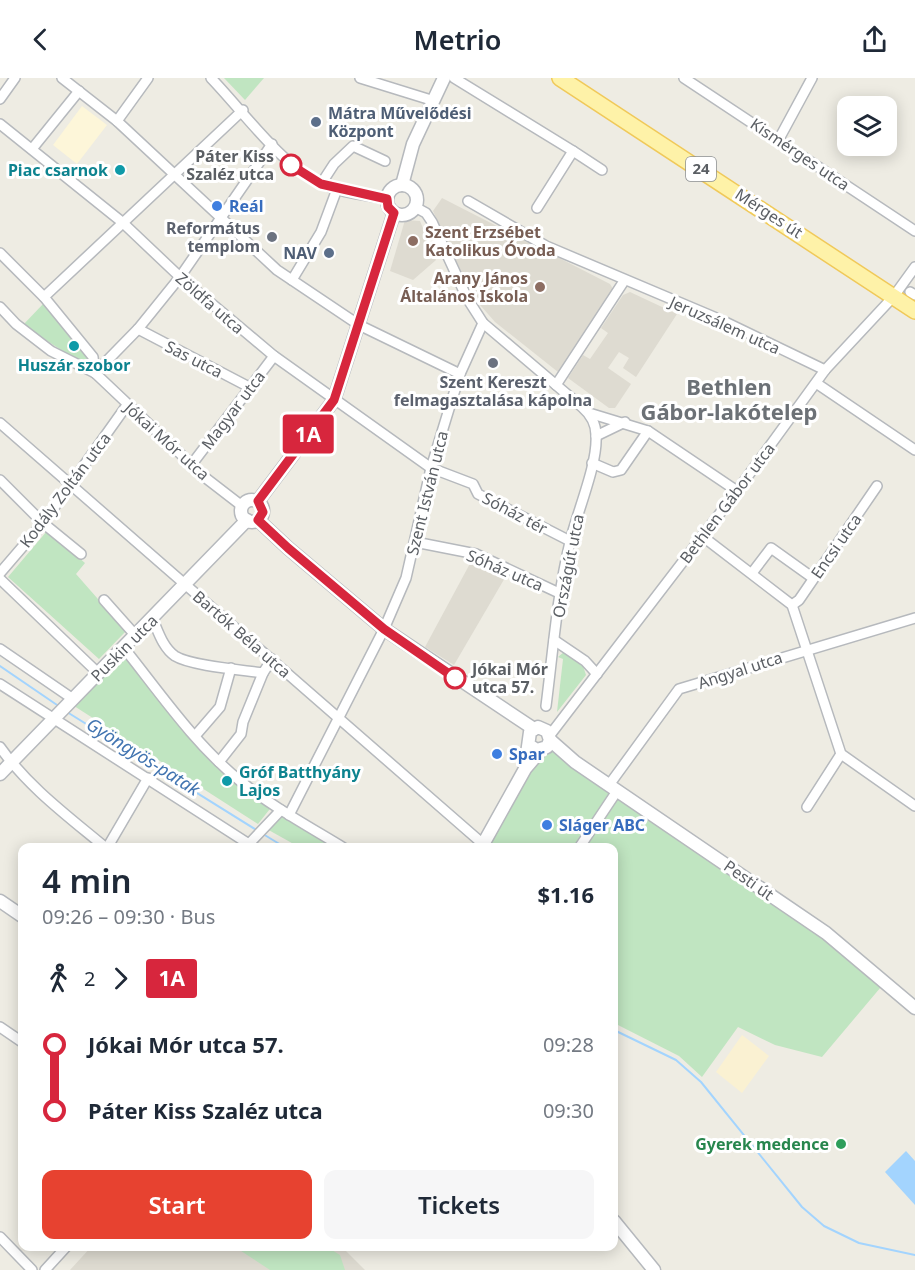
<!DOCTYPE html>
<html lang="en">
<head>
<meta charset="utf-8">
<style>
	:root { --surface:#fff; --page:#f6f6f7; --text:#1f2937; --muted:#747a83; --accent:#e74230 }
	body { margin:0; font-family:"Noto Sans",sans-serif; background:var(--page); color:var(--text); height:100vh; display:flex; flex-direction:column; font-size:22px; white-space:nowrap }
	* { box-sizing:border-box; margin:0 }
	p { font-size:20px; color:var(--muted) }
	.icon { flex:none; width:33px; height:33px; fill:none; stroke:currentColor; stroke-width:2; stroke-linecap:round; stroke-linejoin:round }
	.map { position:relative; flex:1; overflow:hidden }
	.panel { position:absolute; left:18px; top:765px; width:600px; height:408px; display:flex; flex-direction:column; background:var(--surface); border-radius:12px; box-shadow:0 3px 15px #0003 }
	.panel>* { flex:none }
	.badge { padding:0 12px; border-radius:4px; font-size:21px; line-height:39px }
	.buttons { position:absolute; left:837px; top:18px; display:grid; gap:12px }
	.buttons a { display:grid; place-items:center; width:60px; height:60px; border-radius:12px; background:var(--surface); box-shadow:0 3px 15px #0003; font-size:30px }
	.map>.badge { position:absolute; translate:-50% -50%; box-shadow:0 0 0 3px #fff }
	.legs { display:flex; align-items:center; gap:9px; height:66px; padding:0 24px; font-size:20px }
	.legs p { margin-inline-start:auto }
	.head { display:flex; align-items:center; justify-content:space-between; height:102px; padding:0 24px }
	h1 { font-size:33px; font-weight:600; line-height:45px }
	.button { display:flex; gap:12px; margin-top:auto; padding:12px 24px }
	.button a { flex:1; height:69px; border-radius:12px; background:var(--accent); color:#fff; font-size:24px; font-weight:600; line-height:69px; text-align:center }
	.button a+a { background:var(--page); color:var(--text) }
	ul { padding:0 24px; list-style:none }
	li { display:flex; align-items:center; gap:21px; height:66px; font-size:22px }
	li i { display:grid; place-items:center; width:9px; height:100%; margin:0 8px; background:currentColor }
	li i::after { content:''; width:15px; height:15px; margin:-8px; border:4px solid; border-radius:50%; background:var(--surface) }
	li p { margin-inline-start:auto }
	li:first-child i { background:linear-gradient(#0000 50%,currentColor 0) }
	li:last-child i { background:linear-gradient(currentColor 50%,#0000 0) }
	header { display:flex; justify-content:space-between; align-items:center; height:78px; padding:0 24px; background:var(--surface); font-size:27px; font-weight:600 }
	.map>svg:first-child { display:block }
	.commercial { fill:#fdf6d9 }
	.education { fill:#dedbd1 }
	.green { fill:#c0e5c1 }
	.sand { fill:#faf1d2 }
	.water { fill:#a3d4fe }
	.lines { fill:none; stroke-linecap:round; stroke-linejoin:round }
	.stream { stroke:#a3d4fe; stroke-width:2 }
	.minor-casing { stroke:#b6b9bd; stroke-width:12 }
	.tertiary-casing { stroke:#b6b9bd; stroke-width:15 }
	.primary-casing { stroke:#f0c95a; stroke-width:18 }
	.minor { stroke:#fff; stroke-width:9 }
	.tertiary { stroke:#fff; stroke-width:12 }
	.primary { stroke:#fef2a8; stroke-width:15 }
	.line-1-casing { stroke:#fff; stroke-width:14 }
	.line-1 { stroke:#d7263d; stroke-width:9 }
	.service-dot { fill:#5c6f8a; stroke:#fff; stroke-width:2 }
	.stop-1-dot { fill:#fff; stroke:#d7263d; stroke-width:3 }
	.culture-dot { fill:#0f9aa8; stroke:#fff; stroke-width:2 }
	.shop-dot { fill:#3f7fe0; stroke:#fff; stroke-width:2 }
	.worship-dot { fill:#6b7280; stroke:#fff; stroke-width:2 }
	.education-dot { fill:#8d6e63; stroke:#fff; stroke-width:2 }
	.leisure-dot { fill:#2e9e5b; stroke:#fff; stroke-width:2 }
	.labels { text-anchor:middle; stroke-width:6; stroke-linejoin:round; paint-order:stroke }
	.shield { fill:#fff; stroke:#8c8f92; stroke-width:1.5 }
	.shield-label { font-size:15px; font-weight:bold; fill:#5b5f64 }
	.service-label { font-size:16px; font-weight:bold; fill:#4e5e75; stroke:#fff; text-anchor:start }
	.street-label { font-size:16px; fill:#5b5f64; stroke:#fff }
	.stop-label { font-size:16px; font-weight:bold; fill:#5b5f64; stroke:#fff; text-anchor:end }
	.culture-label { font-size:16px; font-weight:bold; fill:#0d838f; stroke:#fff; text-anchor:end }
	.shop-label { font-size:16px; font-weight:bold; fill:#366cbe; stroke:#fff; text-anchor:start }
	.worship-label { font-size:16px; font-weight:bold; fill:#5b616d; stroke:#fff; text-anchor:end }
	.education-label { font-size:16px; font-weight:bold; fill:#785e54; stroke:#fff; text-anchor:start }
	.leisure-label { font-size:16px; font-weight:bold; fill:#27864d; stroke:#fff; text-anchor:end }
	.water-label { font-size:18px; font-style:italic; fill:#4174b0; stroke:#fff }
	.district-label { font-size:22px; font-weight:bold; fill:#6c7176; stroke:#fff }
</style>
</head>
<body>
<header><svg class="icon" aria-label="back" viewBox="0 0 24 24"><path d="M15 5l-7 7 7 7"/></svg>Metrio<svg class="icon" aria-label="share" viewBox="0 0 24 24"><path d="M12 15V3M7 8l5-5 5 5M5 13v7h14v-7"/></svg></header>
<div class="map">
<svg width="915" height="1192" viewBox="0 0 915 1192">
	<rect width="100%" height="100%" fill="#eeece3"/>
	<!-- commercial -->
	<path class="commercial" d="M82,28l25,19 -30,39 -24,-19z"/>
	<!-- education -->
	<g class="education">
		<path d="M442,120l168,86 3,5 -2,6 -53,77 -63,-50 -22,-25 -40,-86z"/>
		<path d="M405,142l15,1 16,39 -23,20 -23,-9z"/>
		<path d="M630,214l47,22 -41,63 -13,-9 6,-10 -10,-6 -11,16 23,16 -16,24h-6l-41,-30 15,-23 7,4 18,-26 -7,-5 22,-33z"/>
		<path d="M473,480l33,18 -52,89 -29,-18z"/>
		<path d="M92,1168l250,1 23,23h-295z"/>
	</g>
	<!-- green -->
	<g class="green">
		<path d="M224,0h40l-19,22z"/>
		<path d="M44,225l46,57 -6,5 -61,-40z"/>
		<path d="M47,453l38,32 -9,11 50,57 -27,28 -91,-82z"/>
		<path d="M564,574l19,14 3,9 -29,37 6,-53 -5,-2z"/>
		<path d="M124,575l67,83 82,69 -15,19 -187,-120z"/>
		<path d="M547,669l22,12 317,222 -64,76 -47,-12 -37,-18 -36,50 -23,-21 -65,-33v-175h-133l39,-70z"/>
		<path d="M285,735l59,34h-45l-34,-19z"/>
		<path d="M235,1169h92l13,8 5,15h-75z"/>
	</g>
	<!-- sand -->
	<path class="sand" d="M742,957l27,21 -27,37 -26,-21z"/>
	<!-- water -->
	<path class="water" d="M906,1073l9,10v44l-30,-33z"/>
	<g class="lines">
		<!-- stream -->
		<g class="stream">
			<path d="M0,588l60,41"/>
			<path d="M67,634l191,119"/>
			<path d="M263,756l23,14"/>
			<path d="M614,952l62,30 25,22 101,125 22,19 35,17 56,12"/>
		</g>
		<!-- minor casing -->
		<g class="minor-casing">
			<g id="minor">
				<path d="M62,0l55,43 160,149 82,55 101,49"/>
				<path d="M211,0c31,32 70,87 109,105 20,10 45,12 67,16"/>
				<path d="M360,0l71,22"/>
				<path d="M454,0l119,73 -36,57"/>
				<path d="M684,0l231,153"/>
				<path d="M0,21l15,-21"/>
				<path d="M117,43l31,-43"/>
				<path d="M0,46l122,98 58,55 94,79 157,112 42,16 5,10 92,47"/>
				<path d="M779,61l33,-61"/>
				<path d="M32,71l47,-58"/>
				<path d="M573,73l29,19"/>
				<path d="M321,106l13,-20 19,-18 32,15"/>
				<path d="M468,123l78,45 175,74 104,50"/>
				<path d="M415,129l11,6 6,9 35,76 16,25 99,84c8,7 14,17 14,28 2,29 -19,77 -26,107 -13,54 -17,109 -24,164"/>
				<path d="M0,175l44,44 49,60 2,16"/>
				<path d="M292,202l29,-48 16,-43"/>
				<path d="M910,214l5,3"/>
				<path d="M44,219l199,-187"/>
				<path d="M0,229l16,17 35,27 44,22 112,106 35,27"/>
				<path d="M138,251l113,59"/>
				<path d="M95,295l43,-44 42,-52 92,-133"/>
				<path d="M816,305l99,67"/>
				<path d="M556,307l68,-104"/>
				<path d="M589,335l59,18 89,60"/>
				<path d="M0,345l483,421"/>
				<path d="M596,358l29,-14"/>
				<path d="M592,385l21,9 8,-2 27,-39"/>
				<path d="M192,386l82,-108"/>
				<path d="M0,402l43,43 38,31"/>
				<path d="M702,458l90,69 49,149 74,52"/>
				<path d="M415,464l61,12 83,39"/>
				<path d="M0,495l43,-50 84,-118"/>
				<path d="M752,495l19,-25 42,30"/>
				<path d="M0,501l98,94"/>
				<path d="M104,522l32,36"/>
				<path d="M792,527l7,-5 78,-114"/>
				<path d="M153,542c5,11 10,28 22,36 16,10 68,14 88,17l9,-14"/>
				<path d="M554,562l31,21 12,13"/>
				<path d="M124,570c36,45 70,95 115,132 32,26 69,46 105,68"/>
				<path d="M0,571l73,50"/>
				<path d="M0,606l255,164"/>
				<path d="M550,657l187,-244 88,-121 69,-74 21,-29"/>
				<path d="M195,658l25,-29 11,-39"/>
				<path d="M0,669c28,40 69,70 106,101"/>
				<path d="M219,684l22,-28 2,-12 20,-49"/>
				<path d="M609,707l70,-96 236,-71"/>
				<path d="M807,729l34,-53"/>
				<path d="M289,737l95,-186 22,-51 25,-110 18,-59 11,-35 23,-51"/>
				<path d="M246,769l35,-37"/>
				<path d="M107,770l41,-70"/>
				<path d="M579,770l38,-57"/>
				<path d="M0,949l22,15"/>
				<path d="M0,1159l32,33"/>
				<path d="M45,1192l22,-24"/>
			</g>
		</g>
		<!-- tertiary casing -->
		<g class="tertiary-casing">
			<g id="tertiary">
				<path d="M402,107l11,-41 31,-66"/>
				<circle cx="402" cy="122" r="15"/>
				<circle cx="252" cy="433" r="11"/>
				<path d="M258,423l76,-101 60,-187"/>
				<path d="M258,442l30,28 96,81 150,100"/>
				<path d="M550,662l25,22 251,171 89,75"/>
				<path d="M525,690l5,-36 8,-5 9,4 3,9 -3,7 -10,3 -8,-5"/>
				<path d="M0,696l247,-254"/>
				<path d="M481,770l44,-79 16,-19"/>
				<path d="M0,823l22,15"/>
				<path d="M614,1143l40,49"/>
			</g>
		</g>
		<!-- primary casing -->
		<g class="primary-casing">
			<path id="primary" d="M560,0l355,233"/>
		</g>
		<!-- minor -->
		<use href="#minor" class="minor"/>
		<!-- tertiary -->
		<use href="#tertiary" class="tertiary"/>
		<!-- primary -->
		<use href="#primary" class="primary"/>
	</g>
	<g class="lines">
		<!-- line-1 casing -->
		<g class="line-1-casing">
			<path id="line-1" d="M291,87l30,19 66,15 1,8 6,6 -60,187 -76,101 5,11 -5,8 30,28 96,81 71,49"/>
		</g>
		<!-- line-1 -->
		<use href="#line-1" class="line-1"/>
	</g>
	<!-- markers -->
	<g class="service-dot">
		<circle cx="316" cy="44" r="6"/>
		<circle cx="329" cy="175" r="6"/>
	</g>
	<g class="stop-1-dot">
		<circle cx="291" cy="87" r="10"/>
		<circle cx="455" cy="600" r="10"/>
	</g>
	<g class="culture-dot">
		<circle cx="120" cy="92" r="6"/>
		<circle cx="74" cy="268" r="6"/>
		<circle cx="227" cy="703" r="6"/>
	</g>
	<g class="shop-dot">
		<circle cx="217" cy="128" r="6"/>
		<circle cx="497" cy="676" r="6"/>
		<circle cx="547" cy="747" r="6"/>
	</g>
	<g class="worship-dot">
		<circle cx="272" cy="159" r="6"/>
		<circle cx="493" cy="285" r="6"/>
	</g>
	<g class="education-dot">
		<circle cx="413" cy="163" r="6"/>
		<circle cx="540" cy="209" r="6"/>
	</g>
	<circle class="leisure-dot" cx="841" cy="1066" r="6"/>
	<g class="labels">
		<!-- shield labels -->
		<rect class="shield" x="686" y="79" width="30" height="24" rx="4.5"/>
		<g class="shield-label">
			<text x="701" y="96">24</text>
		</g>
		<!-- service labels -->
		<g class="service-label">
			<text x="328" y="41">Mátra Művelődési<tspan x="328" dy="18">Központ</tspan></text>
			<text x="317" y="181" text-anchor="end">NAV</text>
		</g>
		<!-- street labels -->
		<g class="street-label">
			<text transform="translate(800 76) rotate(34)" y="6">Kismérges utca</text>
			<text transform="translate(769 135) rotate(33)" y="6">Mérges út</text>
			<text transform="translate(210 225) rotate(41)" y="6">Zöldfa utca</text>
			<text transform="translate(725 247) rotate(24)" y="6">Jeruzsálem utca</text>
			<text transform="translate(194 281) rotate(27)" y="6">Sas utca</text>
			<text transform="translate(233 332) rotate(-53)" y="6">Magyar utca</text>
			<text transform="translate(167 363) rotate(42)" y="6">Jókai Mór utca</text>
			<text transform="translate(65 412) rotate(-53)" y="6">Kodály Zoltán utca</text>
			<text transform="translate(427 415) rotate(-76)" y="6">Szent István utca</text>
			<text transform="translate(727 425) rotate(-53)" y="6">Bethlen Gábor utca</text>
			<text transform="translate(515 435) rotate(28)" y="6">Sóház tér</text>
			<text transform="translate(836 468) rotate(-55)" y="6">Encsi utca</text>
			<text transform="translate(568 488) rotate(-79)" y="6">Országút utca</text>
			<text transform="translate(505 492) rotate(23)" y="6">Sóház utca</text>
			<text transform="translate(242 556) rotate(41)" y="6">Bartók Béla utca</text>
			<text transform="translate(124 570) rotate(-45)" y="6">Puskin utca</text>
			<text transform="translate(740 592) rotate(-18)" y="6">Angyal utca</text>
			<text transform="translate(749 802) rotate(35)" y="6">Pesti út</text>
		</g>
		<!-- stop labels -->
		<g class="stop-label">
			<text x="274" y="84">Páter Kiss<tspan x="274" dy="18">Szaléz utca</tspan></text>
			<text x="472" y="597" text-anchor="start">Jókai Mór<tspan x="472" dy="18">utca 57.</tspan></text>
		</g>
		<!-- culture labels -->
		<g class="culture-label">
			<text x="108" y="98">Piac csarnok</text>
			<text x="74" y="293" text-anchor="middle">Huszár szobor</text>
			<text x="239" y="700" text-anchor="start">Gróf Batthyány<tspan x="239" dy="18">Lajos</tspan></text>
		</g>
		<!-- shop labels -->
		<g class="shop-label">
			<text x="229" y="134">Reál</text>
			<text x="509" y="682">Spar</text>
			<text x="559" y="753">Sláger ABC</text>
		</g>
		<!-- worship labels -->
		<g class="worship-label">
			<text x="260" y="156">Református<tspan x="260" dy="18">templom</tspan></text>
			<text x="493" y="310" text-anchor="middle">Szent Kereszt<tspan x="493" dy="18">felmagasztalása kápolna</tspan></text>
		</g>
		<!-- education labels -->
		<g class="education-label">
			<text x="425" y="160">Szent Erzsébet<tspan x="425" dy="18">Katolikus Óvoda</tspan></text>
			<text x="528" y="206" text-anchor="end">Arany János<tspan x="528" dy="18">Általános Iskola</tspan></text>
		</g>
		<!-- leisure labels -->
		<g class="leisure-label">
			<text x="829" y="1072">Gyerek medence</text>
		</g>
		<!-- water labels -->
		<g class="water-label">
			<text transform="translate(143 679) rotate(32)" y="6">Gyöngyös-patak</text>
		</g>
		<!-- district labels -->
		<g class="district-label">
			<text x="729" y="317">Bethlen<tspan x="729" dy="25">Gábor-lakótelep</tspan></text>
		</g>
	</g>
</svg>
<div class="buttons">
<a><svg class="icon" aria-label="layers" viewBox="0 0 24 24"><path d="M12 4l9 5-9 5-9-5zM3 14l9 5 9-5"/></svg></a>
</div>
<b class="badge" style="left:308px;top:356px;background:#d7263d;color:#fff">1A</b>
<section class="panel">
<div class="head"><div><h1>4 min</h1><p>09:26 – 09:30 · Bus</p></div><b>$1.16</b></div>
<div class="legs"><svg class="icon" aria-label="walk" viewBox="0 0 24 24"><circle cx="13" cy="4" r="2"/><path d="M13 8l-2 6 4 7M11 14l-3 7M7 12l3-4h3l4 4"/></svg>2<svg class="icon" aria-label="forward" viewBox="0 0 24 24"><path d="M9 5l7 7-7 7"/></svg><b class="badge" style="background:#d7263d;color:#fff">1A</b></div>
<ul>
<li><i style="color:#d7263d"></i><b>Jókai Mór utca 57.</b><p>09:28</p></li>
<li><i style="color:#d7263d"></i><b>Páter Kiss Szaléz utca</b><p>09:30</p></li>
</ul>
<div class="button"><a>Start</a><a>Tickets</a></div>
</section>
</div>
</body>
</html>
